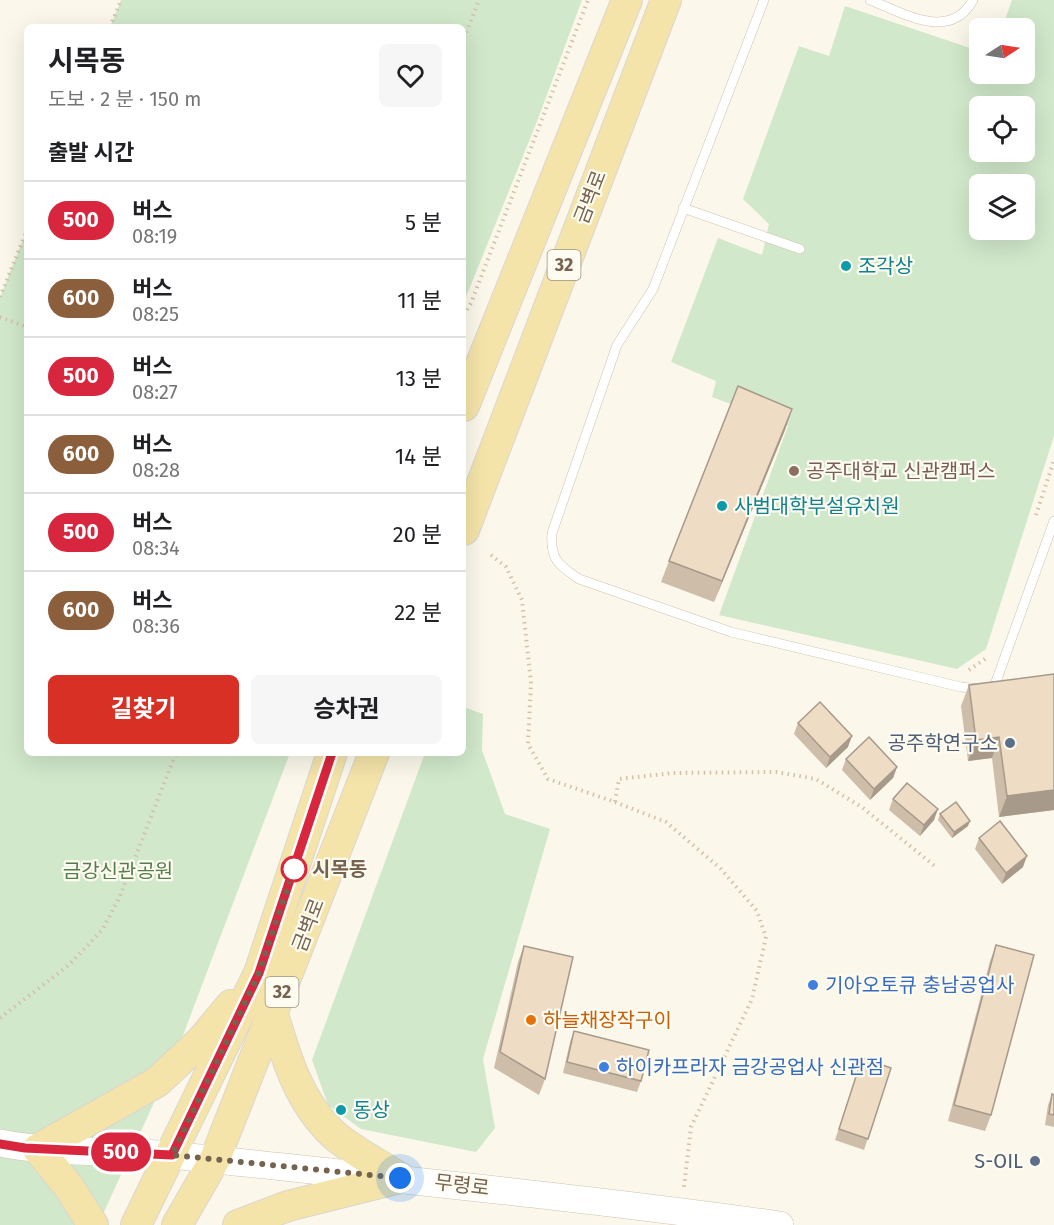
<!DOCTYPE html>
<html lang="ko">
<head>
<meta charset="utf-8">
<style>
	:root { --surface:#fff; --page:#f6f6f6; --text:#202124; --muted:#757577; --line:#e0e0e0; --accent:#d93025 }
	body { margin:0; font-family:"Fira Sans","Noto Sans KR",sans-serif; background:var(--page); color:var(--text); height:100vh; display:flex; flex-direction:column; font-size:22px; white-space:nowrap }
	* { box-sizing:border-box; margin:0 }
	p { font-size:20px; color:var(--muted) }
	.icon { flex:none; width:33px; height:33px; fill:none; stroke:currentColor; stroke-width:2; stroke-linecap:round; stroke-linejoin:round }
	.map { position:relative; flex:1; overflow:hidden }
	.side { position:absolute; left:24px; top:24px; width:442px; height:732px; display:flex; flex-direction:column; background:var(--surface); border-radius:9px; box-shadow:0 6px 24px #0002 }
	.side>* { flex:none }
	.badge { padding:0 12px; border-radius:20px; font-size:21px; line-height:39px }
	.needle { width:39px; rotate:78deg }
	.buttons { position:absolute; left:969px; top:18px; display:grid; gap:12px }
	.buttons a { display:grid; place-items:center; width:66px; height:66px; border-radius:9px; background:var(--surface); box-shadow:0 6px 24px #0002; font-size:30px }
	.you { position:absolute; width:30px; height:30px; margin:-15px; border:4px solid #fff; border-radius:50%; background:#1a73e8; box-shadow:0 0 0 9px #1a73e833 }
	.map>.badge { position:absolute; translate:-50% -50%; box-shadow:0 0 0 3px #fff }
	h2 { padding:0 24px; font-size:22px; line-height:54px }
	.round { display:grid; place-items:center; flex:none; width:63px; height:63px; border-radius:9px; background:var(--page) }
	.overview { display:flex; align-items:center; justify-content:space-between; height:102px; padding:0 24px }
	h1 { font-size:28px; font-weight:700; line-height:45px }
	.primary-button { display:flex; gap:12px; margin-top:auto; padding:12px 24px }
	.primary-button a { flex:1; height:69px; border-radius:9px; background:var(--accent); color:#fff; font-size:24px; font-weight:700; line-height:69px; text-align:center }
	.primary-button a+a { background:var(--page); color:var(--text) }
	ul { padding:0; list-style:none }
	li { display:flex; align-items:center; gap:18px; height:78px; padding:0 24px; border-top:2px solid var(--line) }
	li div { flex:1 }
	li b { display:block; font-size:22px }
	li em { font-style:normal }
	li .badge { min-width:66px; font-weight:700; text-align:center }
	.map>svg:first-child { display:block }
	.green { fill:#d1e8ca; fill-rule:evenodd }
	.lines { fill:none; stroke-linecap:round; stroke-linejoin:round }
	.service-casing { stroke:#cdc2b1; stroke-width:10 }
	.secondary-casing { stroke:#cfc3af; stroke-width:28 }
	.primary-casing { stroke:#dbd6d1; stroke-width:32 }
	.path { stroke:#d4c0a7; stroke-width:4; stroke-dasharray:1.5 4.5; stroke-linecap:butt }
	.service { stroke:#fff; stroke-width:9 }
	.secondary { stroke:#fff; stroke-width:27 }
	.primary { stroke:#f4e4a9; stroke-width:30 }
	.wall { fill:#cdbda9 }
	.shaded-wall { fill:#a79a8a }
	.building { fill:#eedcc5; stroke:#a79a8a; stroke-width:1.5 }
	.line-casing { stroke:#fff; stroke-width:14 }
	.line { stroke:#d7263d; stroke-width:9 }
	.walk { stroke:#75634f; stroke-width:6; stroke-dasharray:0 10.8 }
	.culture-dot { fill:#0f9aa8; stroke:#fefbf1; stroke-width:2 }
	.education-dot { fill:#8d6e63; stroke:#fefbf1; stroke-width:2 }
	.service-dot { fill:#5c6f8a; stroke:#fefbf1; stroke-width:2 }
	.stop-dot { fill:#fff; stroke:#d7263d; stroke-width:3 }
	.shop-dot { fill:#3f7fe0; stroke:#fefbf1; stroke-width:2 }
	.food-dot { fill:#e8710a; stroke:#fefbf1; stroke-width:2 }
	.labels { text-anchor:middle; stroke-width:4.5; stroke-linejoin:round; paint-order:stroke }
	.shield { fill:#fefbf1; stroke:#9e9180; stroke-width:1.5 }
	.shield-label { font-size:18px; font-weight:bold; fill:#75634f }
	.street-label { font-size:20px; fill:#75634f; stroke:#fefbf1 }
	.culture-label { font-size:20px; fill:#0d838f; stroke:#fefbf1; text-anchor:start }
	.education-label { font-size:20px; fill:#785e54; stroke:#fefbf1; text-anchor:start }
	.service-label { font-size:20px; fill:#4e5e75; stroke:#fefbf1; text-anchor:end }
	.stop-label { font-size:20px; font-weight:bold; fill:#75634f; stroke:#fefbf1; text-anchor:start }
	.park-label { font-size:20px; fill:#527f4b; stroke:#fefbf1 }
	.shop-label { font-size:20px; fill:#366cbe; stroke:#fefbf1; text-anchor:start }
	.food-label { font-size:20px; fill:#c56008; stroke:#fefbf1; text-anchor:start }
</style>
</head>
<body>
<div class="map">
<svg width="1054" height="1225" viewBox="0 0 1054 1225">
	<rect width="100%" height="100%" fill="#fbf8eb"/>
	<!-- green -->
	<g class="green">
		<path d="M121,0h461l-44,119 -74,183v-275h-354z"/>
		<path d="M1012,0h42v436l-68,213 -29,20 -238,-54 69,-189 -76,-29 4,-16 -45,-19 47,-124 44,17 7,-31 -26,-25 56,-153 30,10 16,-50 134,45 1,23h44v-46h-22zM980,106h44v46h-44zM980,184h44v46h-44z"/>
		<path d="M27,230v523h263l-116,306 -76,166h-98v-928z"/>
		<path d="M464,707l19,7 -1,36 23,64 45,15 -67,230 12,69 -19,24 -115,-23 -33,-24 -16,-45 113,-307h39z"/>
	</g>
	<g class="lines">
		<!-- service casing -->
		<g class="service-casing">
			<g id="service">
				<path d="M764,0l-111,289 -36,56 -65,188c-2,26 6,32 27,46l152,53 230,55 19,2"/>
				<path d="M870,0c33,13 80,42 103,0"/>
				<path d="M683,208l117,41"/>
				<path d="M993,690l61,-169"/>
			</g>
		</g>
		<!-- secondary casing -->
		<g class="secondary-casing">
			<path id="secondary" d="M0,1143c60,12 121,6 181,13 200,22 400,41 599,69"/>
		</g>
		<!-- primary casing -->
		<g class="primary-casing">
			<g id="primary">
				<path d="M464,406l163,-406"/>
				<path d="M464,530l202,-530"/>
				<path d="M273,1014c13,44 26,88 60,120 19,17 46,30 67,44"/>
				<path d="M93,1225l-24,-38 -31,-38 119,-67 44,-41 30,-36"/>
				<path d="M136,1225l123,-252 73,-220"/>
				<path d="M177,1225l38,-66 159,-406"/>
				<path d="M238,1225l50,-19 112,-28"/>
			</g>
		</g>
		<!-- path -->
		<g class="path">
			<path d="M110,27l11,-27"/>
			<path d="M464,38l15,-38"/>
			<path d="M0,297l27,-67"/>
			<path d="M464,315l7,-12 117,-303"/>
			<path d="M0,317l27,10"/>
			<path d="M1036,515l18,-55"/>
			<path d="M491,555l15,12 16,33 9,83 -3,61 20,35 67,23 4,-23 53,-6 104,-1 40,7 47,29 73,59"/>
			<path d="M969,670l16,-11"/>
			<path d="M615,802l51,20 55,47 36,42 9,26 -14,62 -61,128 -7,60"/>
			<path d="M0,1018l69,-53 34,-36 17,-33 56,-143"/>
		</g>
		<!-- service -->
		<use href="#service" class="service"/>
		<!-- secondary -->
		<use href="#secondary" class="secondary"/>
		<!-- primary -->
		<use href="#primary" class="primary"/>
	</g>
	<!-- wall -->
	<g class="wall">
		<path d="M792,409l-7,21 -71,172 -53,-20 8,-21z"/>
		<path d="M1054,674v136l-55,7 -7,-59 -24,3 -7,-55 8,-21z"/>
		<path d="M798,723l50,24 -22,21 -32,-34z"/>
		<path d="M846,759l51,8 -4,11 -23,22 -28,-30z"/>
		<path d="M893,799l41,21 -14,16 -31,-26z"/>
		<path d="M940,814l28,12 -16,12 -14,-18z"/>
		<path d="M979,838l44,29 -21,17 -27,-35z"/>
		<path d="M996,945l-5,170 -6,16 -37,-10 42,-160z"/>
		<path d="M524,946l21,133 -6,16 -45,-27 24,-106z"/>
		<path d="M574,1031l67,50 -4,11 -74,-19 7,-31z"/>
		<path d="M862,1058l29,10 -27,82 -29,-10z"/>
		<path d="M1052,1094l2,1v32l-9,-2 3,-20z"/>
	</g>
	<!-- shaded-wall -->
	<g class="shaded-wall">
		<path d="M792,409l-7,21 -71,172 8,-21z"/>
		<path d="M852,736l-4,11 -22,21 4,-11z"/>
		<path d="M999,737l-7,21 -24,3 8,-21z"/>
		<path d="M897,767l-4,11 -23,22 4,-11z"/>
		<path d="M1054,790v20l-55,7 8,-21z"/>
		<path d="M938,809l-4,11 -14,16 4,-11z"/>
		<path d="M970,821l-2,5 -16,12 2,-6z"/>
		<path d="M1027,856l-4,11 -21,17 4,-11z"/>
	</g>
	<!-- building -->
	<g class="building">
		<path d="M738,386l54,23 -70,172 -53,-20z"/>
		<path d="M1054,674v116l-47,6 -8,-59 -23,3 -7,-55z"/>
		<path d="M820,702l32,34 -22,21 -32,-34z"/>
		<path d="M869,737l28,30 -23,22 -28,-30z"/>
		<path d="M907,783l31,26 -14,16 -31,-26z"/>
		<path d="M956,802l14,19 -16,11 -14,-18z"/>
		<path d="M1000,821l27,35 -21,17 -27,-35z"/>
		<path d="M996,945l38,10 -43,160 -37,-10z"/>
		<path d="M524,946l49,11 -28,122 -45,-27z"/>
		<path d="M574,1031l75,19 -8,31 -74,-19z"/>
		<path d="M862,1058l29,10 -23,71 -29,-10z"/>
		<path d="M1052,1094l2,1v20l-5,-1z"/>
	</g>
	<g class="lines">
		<!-- line casing -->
		<g class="line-casing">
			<path id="line" d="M0,1144l25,4 147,7 87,-182 73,-220"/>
		</g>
		<!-- line -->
		<use href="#line" class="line"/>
		<!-- walk -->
		<path class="walk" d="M294,869l1,-4 -36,108 -87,182 228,23"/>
	</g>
	<!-- markers -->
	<g class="culture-dot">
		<circle cx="846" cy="266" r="6"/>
		<circle cx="722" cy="506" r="6"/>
		<circle cx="341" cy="1110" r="6"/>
	</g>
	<circle class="education-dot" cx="794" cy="471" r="6"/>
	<g class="service-dot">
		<circle cx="1010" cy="743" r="6"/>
		<circle cx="1035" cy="1161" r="6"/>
	</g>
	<circle class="stop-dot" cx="294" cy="869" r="12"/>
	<g class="shop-dot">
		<circle cx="813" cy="985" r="6"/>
		<circle cx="604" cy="1067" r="6"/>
	</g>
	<circle class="food-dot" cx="531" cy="1020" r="6"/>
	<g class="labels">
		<!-- shield labels -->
		<g class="shield">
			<rect x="547.5" y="250" width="33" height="30" rx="4.5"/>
			<rect x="265.5" y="977" width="33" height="30" rx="4.5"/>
		</g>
		<g class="shield-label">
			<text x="564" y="271">32</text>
			<text x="282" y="998">32</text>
		</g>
		<!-- street labels -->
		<g class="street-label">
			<text transform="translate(590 197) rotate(-69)" y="7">금벽로</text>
			<text transform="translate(308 925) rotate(-69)" y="7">금벽로</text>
			<text transform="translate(462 1185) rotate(7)" y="7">무령로</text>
		</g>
		<!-- culture labels -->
		<g class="culture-label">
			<text x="858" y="273">조각상</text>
			<text x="734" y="513">사범대학부설유치원</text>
			<text x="353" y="1117">동상</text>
		</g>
		<!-- education labels -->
		<g class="education-label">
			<text x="806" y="478">공주대학교 신관캠퍼스</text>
		</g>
		<!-- service labels -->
		<g class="service-label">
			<text x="998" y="750">공주학연구소</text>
			<text x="1023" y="1168">S-OIL</text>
		</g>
		<!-- stop labels -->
		<g class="stop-label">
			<text x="312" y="876">시목동</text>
		</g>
		<!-- park labels -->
		<g class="park-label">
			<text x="118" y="878">금강신관공원</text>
		</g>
		<!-- shop labels -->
		<g class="shop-label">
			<text x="825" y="992">기아오토큐 충남공업사</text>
			<text x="616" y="1074">하이카프라자 금강공업사 신관점</text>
		</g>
		<!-- food labels -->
		<g class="food-label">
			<text x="543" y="1027">하늘채장작구이</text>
		</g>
	</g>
</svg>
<div class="buttons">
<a><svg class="needle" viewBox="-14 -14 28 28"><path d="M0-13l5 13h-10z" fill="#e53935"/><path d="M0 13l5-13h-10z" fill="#757577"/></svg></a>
<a><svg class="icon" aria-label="locate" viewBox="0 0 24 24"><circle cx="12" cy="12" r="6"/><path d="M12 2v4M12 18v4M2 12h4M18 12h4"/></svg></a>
<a><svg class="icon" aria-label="layers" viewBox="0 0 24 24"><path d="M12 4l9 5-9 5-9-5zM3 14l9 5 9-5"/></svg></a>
</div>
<div class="you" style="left:400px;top:1178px"></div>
<b class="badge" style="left:121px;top:1152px;background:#d7263d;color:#fff">500</b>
<section class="side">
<div class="overview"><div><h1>시목동</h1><p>도보 · 2 분 · 150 m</p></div><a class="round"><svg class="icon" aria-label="heart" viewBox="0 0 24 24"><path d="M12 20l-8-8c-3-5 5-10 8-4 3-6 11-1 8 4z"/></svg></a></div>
<h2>출발 시간</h2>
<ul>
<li><span class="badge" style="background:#d7263d;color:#fff">500</span><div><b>버스</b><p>08:19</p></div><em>5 분</em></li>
<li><span class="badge" style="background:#8b5e3c;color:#fff">600</span><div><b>버스</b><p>08:25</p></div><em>11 분</em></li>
<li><span class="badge" style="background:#d7263d;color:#fff">500</span><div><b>버스</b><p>08:27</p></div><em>13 분</em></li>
<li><span class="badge" style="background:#8b5e3c;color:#fff">600</span><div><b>버스</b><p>08:28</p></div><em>14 분</em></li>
<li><span class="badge" style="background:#d7263d;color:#fff">500</span><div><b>버스</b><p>08:34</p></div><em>20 분</em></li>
<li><span class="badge" style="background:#8b5e3c;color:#fff">600</span><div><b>버스</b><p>08:36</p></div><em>22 분</em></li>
</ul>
<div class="primary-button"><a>길찾기</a><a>승차권</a></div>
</section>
</div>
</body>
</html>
